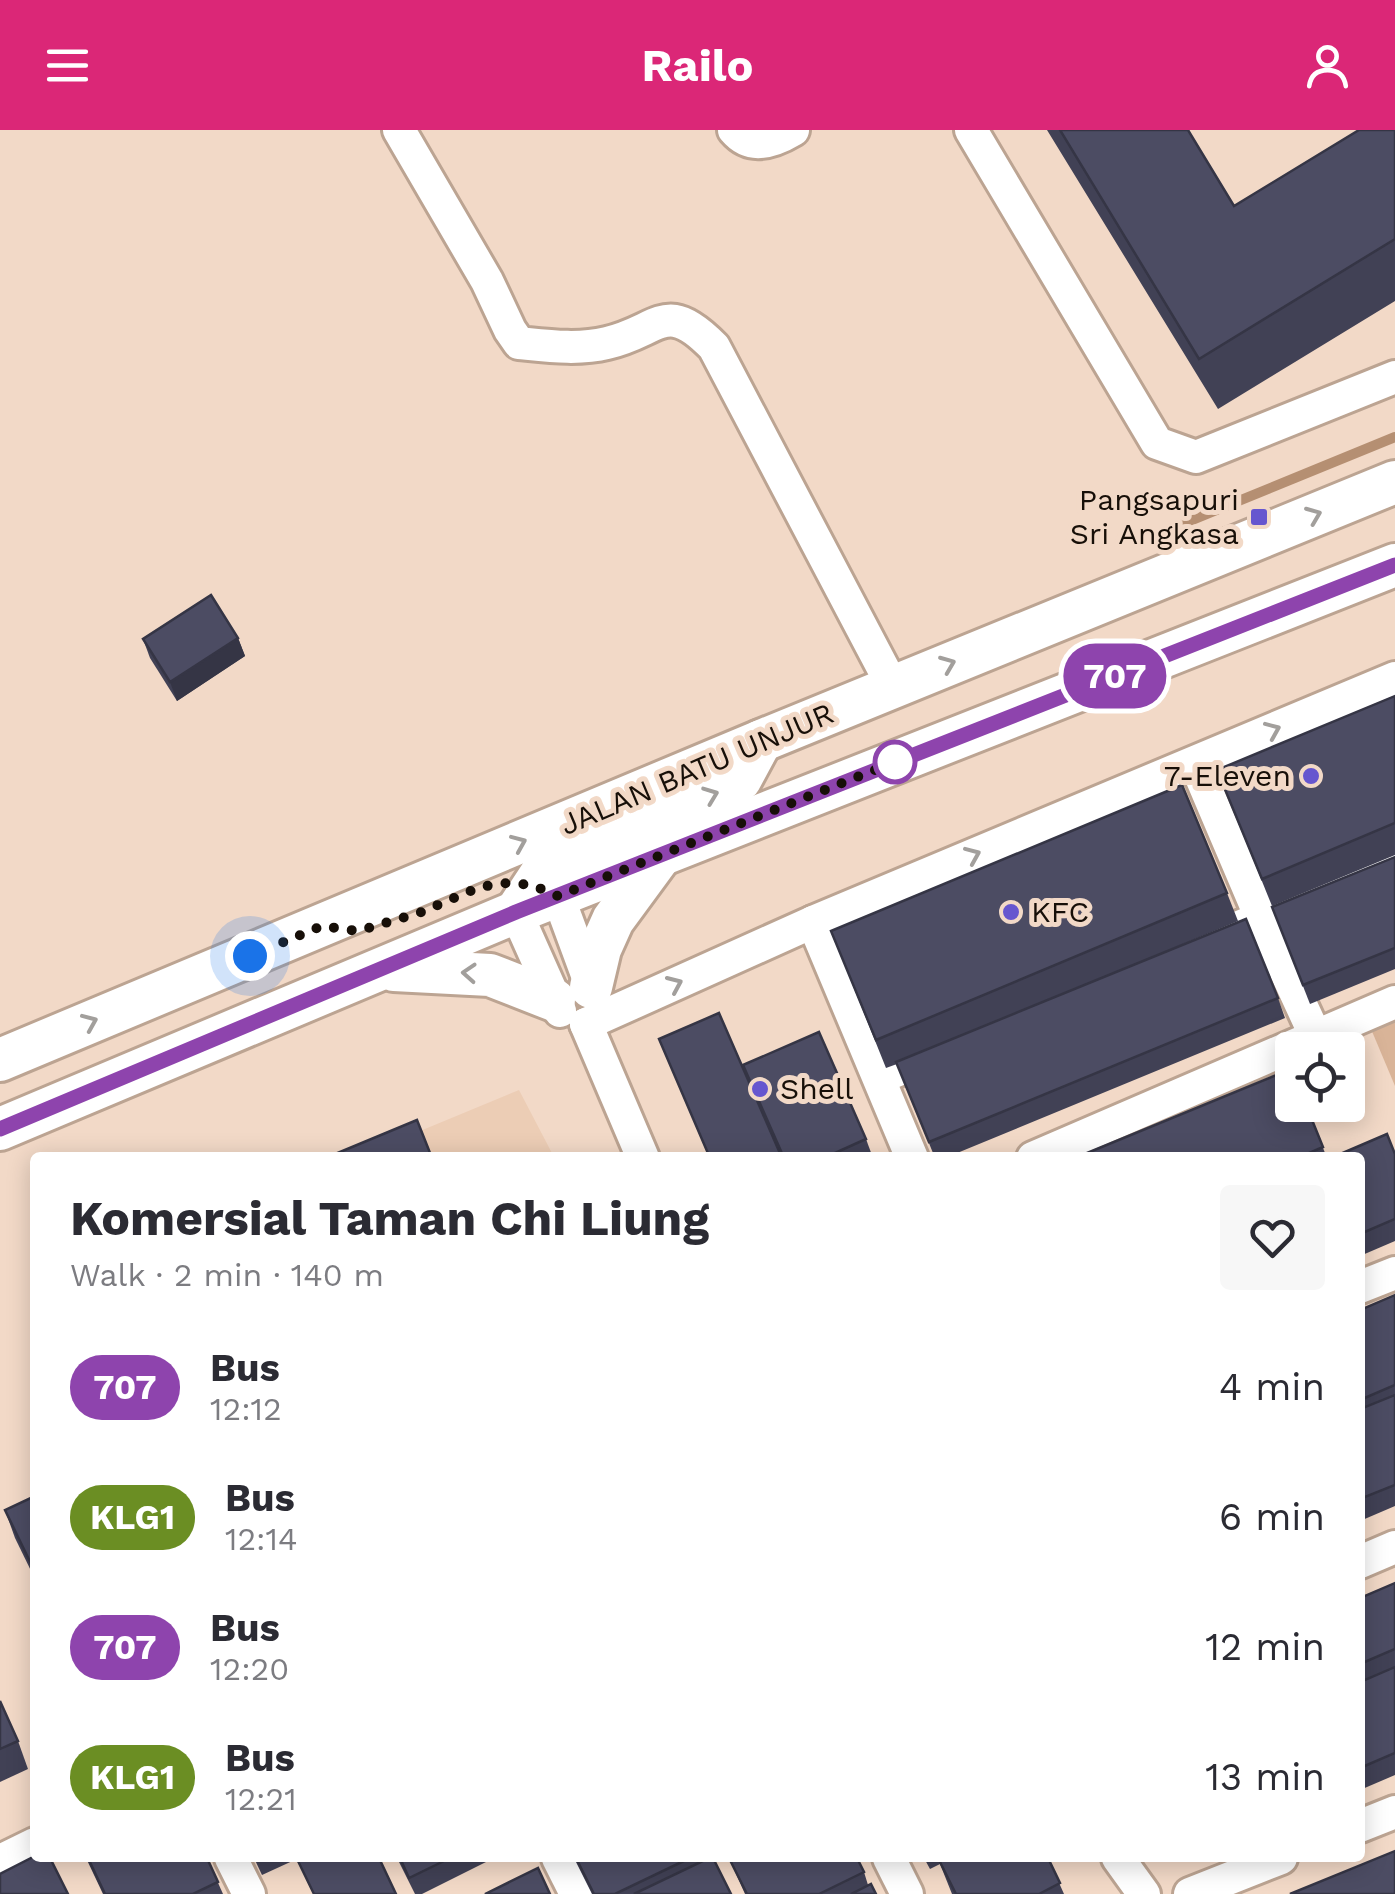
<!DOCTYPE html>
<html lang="en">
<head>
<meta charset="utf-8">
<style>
	:root { --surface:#fff; --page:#f7f7f7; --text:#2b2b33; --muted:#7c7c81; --accent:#db2777 }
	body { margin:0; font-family:"Work Sans",sans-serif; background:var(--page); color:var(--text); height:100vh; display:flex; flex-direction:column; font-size:38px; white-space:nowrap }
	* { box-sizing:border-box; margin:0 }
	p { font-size:32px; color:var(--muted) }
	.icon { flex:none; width:55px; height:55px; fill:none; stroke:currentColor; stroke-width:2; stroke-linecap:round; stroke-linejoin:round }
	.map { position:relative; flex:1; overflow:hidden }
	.drawer { position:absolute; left:30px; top:1022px; width:1335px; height:710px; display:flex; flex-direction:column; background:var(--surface); border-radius:10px; box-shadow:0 5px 25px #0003 }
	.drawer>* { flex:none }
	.badge { padding:0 20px; border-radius:32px; font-size:35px; line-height:65px }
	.buttons { position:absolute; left:1275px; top:902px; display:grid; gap:20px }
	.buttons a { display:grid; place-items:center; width:90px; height:90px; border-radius:10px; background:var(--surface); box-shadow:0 5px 25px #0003; font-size:50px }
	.you { position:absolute; width:50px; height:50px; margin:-25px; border:8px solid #fff; border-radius:50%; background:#1a73e8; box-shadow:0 0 0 15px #1a73e833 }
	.map>.badge { position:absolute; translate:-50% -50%; box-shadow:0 0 0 5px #fff }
	.round { display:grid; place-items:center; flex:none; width:105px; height:105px; border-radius:10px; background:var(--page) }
	.head { display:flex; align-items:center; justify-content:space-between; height:170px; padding:0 40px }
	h1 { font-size:48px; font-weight:700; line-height:75px }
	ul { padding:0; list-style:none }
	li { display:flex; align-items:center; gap:30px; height:130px; padding:0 40px }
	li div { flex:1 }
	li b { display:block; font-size:38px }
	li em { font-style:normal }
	li .badge { min-width:110px; font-weight:700; text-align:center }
	header { display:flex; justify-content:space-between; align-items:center; height:130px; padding:0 40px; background:var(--accent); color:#fff; font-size:45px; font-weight:700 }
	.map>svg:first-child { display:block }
	.built { fill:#eccdb5 }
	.green { fill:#d9b498 }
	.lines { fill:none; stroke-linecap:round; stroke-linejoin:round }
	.stream { stroke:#b58f72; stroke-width:10 }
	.minor-casing { stroke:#bca492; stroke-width:38 }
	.major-casing { stroke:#bca492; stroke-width:48 }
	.minor { stroke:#fff; stroke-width:32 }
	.major { stroke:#fff; stroke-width:42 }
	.wall { fill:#414155 }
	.shaded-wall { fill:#353545 }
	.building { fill:#4c4c63; stroke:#353545; stroke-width:2.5 }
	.oneway { stroke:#a29f9c }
	.line-casing { stroke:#fff; stroke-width:22 }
	.line { stroke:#8e44ad; stroke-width:15 }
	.walk { stroke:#170f08; stroke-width:10; stroke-dasharray:0 18 }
	.poi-dot { fill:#6656cf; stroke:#f2d9c7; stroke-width:4 }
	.stop-dot { fill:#fff; stroke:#8e44ad; stroke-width:5 }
	.labels { text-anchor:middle; stroke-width:10; stroke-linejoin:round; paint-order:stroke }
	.poi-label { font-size:30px; fill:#170f08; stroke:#f2d9c7; text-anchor:end }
	.street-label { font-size:30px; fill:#170f08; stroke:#f2d9c7 }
</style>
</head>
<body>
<header><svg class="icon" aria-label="menu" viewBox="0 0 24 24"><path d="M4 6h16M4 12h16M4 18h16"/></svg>Railo<svg class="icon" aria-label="person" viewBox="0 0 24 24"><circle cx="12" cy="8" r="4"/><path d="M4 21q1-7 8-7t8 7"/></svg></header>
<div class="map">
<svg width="1395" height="1764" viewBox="0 0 1395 1764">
	<rect width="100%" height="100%" fill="#f2d9c7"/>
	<!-- built -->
	<path class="built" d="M519,960l35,67 -199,1z"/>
	<!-- green -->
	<path class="green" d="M1395,889v67l-24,-57z"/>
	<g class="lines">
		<!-- stream -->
		<path class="stream" d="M1170,399l225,-92"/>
		<!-- minor casing -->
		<g class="minor-casing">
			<g id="minor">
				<path d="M399,0l88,151 23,49 9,13c30,3 59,7 88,0 53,-12 58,-46 107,4l179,340"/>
				<path d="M734,0c17,20 39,12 59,0"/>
				<path d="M971,0l186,313 39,14 199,-80"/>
				<path d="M1195,633l66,155 54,117"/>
				<path d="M558,766l35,95"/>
				<path d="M516,782l44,99"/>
				<path d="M813,792l99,236"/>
				<path d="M1206,811l189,-80"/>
				<path d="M586,894l227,-102 582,-244"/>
				<path d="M586,894l57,134"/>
				<path d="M879,948l60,-25"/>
				<path d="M1033,1028l362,-156"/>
				<path d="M1360,1157l35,-14"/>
				<path d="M1360,1432l35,-15"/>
				<path d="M1360,1696l35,-14"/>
				<path d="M231,1728l18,36"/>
				<path d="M558,1728l18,36"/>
				<path d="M889,1728l18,36"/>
				<path d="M1118,1728l26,36"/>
				<path d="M0,1731l35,-17"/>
				<path d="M1190,1764l91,-36"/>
			</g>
		</g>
		<!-- major casing -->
		<g class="major-casing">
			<g id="major">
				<path d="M516,782l27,-41 26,-17 41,-23 112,-39 18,-12 21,-39"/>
				<path d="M394,840l96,5 64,25"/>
				<path d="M591,857l9,-38 13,-29 47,-64"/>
				<path d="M0,930l761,-319 634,-259"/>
				<path d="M0,999l516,-217 879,-347"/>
			</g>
		</g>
		<!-- minor -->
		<use href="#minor" class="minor"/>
		<!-- major -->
		<use href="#major" class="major"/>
	</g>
	<!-- wall -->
	<g class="wall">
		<path d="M1047,0h141l46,76 161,-76v171l-177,108z"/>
		<path d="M238,508l7,18 -68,45 -27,-43 -7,-19z"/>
		<path d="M1395,566v159l-123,51 -55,-136z"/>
		<path d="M1395,727v112l-85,35 -38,-97z"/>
		<path d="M1227,763l11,28 -172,72 212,5 7,20 -340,140h-10l-38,-94 -11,4 -55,-137z"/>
		<path d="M749,950l117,59 7,19h-163z"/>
		<path d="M1306,975l21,53h-252z"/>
		<path d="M1395,1024v87l-35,15v-98z"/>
		<path d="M1395,1165v211l-35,15v-211z"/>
		<path d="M35,1366v83l-20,-41 -10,-28z"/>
		<path d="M1395,1453v192l-35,15v-192z"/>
		<path d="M0,1571l18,40 10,28 -28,13z"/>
		<path d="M86,1728h121l16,36h-120z"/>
		<path d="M254,1728h45l-37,17z"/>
		<path d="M397,1728h89l2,3 -66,33h-7z"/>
		<path d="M574,1728h139l18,36h-139z"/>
		<path d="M729,1728l135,14 4,13 8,9h-131z"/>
		<path d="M924,1728h124l16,36h-112l-12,-30 -10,5z"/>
	</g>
	<!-- shaded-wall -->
	<path class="shaded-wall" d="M238,508l7,18 -68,45 -7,-19z"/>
	<!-- building -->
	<g class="building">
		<path d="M1060,0h128l46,76 125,-76h36v109l-196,120z"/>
		<path d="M211,465l27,43 -68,44 -27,-43z"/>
		<path d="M1395,566v127l-133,56 -45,-109z"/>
		<path d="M1182,655l45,108 -351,147 -45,-109z"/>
		<path d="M1395,727v91l-92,37 -31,-78z"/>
		<path d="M1246,789l32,79 -349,144 -33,-80z"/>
		<path d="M719,883l63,145h-72l-51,-119z"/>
		<path d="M819,902l47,107 -42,19h-40l-41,-93z"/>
		<path d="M1291,939l1,4v32h14l17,42 -25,11h-223z"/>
		<path d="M417,990l15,38 -104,-1z"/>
		<path d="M1387,1004l8,20v65l-35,15v-76h-29z"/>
		<path d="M1395,1165v90l-35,15v-90z"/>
		<path d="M1395,1265v90l-35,14v-90z"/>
		<path d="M35,1366v76l-30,-62z"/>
		<path d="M1395,1453v66l-35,15v-66z"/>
		<path d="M1395,1537v86l-35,15v-86z"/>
		<path d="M0,1571l18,40 -18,8z"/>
		<path d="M1395,1721v43h-105z"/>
		<path d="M35,1726l15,2 18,36h-68v-20z"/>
		<path d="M88,1728h119l11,24 -25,12h-88z"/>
		<path d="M306,1728h73l17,36h-82l-16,-33z"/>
		<path d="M400,1728h50l-41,20z"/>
		<path d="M576,1728h114l-75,36h-21z"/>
		<path d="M709,1728h4l18,36h-97z"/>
		<path d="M729,1728h128l7,14 -45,22h-72z"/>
		<path d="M938,1728h110l12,25 -21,11h-83z"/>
		<path d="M538,1738l12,26h-65z"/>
		<path d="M871,1754l5,10h-25z"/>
	</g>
	<!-- one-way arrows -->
	<defs><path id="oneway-chevron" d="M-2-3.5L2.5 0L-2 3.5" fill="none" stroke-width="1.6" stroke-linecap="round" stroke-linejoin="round" transform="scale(2.5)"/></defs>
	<g class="oneway">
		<use href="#oneway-chevron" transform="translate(1314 385) rotate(-22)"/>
		<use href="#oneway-chevron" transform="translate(948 534) rotate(-22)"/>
		<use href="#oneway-chevron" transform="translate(1273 600) rotate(-23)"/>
		<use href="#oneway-chevron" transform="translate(711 665) rotate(-21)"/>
		<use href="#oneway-chevron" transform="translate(519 713) rotate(-23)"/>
		<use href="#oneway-chevron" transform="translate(973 725) rotate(-23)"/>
		<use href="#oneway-chevron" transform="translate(469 843) rotate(-176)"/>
		<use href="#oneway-chevron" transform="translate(675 854) rotate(-24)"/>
		<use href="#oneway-chevron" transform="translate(90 892) rotate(-23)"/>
	</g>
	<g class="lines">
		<!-- line casing -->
		<g class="line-casing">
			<path id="line" d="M0,999l516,-217 879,-347"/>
		</g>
		<!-- line -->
		<use href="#line" class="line"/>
		<!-- walk -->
		<path class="walk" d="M250,826l72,-30 36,5 61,-18 61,-26 27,-4 25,2 26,11 337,-134"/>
	</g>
	<!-- markers -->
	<g class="poi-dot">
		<rect x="1249" y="377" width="20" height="20" rx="5"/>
		<circle cx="1311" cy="646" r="10"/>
		<circle cx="1011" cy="782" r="10"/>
		<circle cx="760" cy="959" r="10"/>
	</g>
	<circle class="stop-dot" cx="895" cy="632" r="20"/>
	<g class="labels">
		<!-- poi labels -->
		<g class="poi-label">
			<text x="1239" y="380">Pangsapuri<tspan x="1239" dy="34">Sri Angkasa</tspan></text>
			<text x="1291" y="656">7-Eleven</text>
			<text x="1031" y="792" text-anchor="start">KFC</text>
			<text x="780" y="969" text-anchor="start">Shell</text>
		</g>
		<!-- street labels -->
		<g class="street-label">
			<text transform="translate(697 639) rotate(-23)" y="10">JALAN BATU UNJUR</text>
		</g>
	</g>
</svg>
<div class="buttons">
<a><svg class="icon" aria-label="locate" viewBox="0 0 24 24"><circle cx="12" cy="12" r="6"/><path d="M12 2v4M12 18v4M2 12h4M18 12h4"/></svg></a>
</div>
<div class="you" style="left:250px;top:826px"></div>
<b class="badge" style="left:1115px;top:546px;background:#8e44ad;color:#fff">707</b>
<section class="drawer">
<div class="head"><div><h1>Komersial Taman Chi Liung</h1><p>Walk · 2 min · 140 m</p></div><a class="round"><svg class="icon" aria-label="heart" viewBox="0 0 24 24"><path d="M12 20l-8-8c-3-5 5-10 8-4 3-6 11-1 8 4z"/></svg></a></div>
<ul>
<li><span class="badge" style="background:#8e44ad;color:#fff">707</span><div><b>Bus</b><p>12:12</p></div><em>4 min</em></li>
<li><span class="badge" style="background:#6b8e23;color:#fff">KLG1</span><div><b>Bus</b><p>12:14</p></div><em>6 min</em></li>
<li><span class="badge" style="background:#8e44ad;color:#fff">707</span><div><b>Bus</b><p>12:20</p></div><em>12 min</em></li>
<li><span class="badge" style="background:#6b8e23;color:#fff">KLG1</span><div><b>Bus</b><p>12:21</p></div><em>13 min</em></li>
</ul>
</section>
</div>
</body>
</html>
